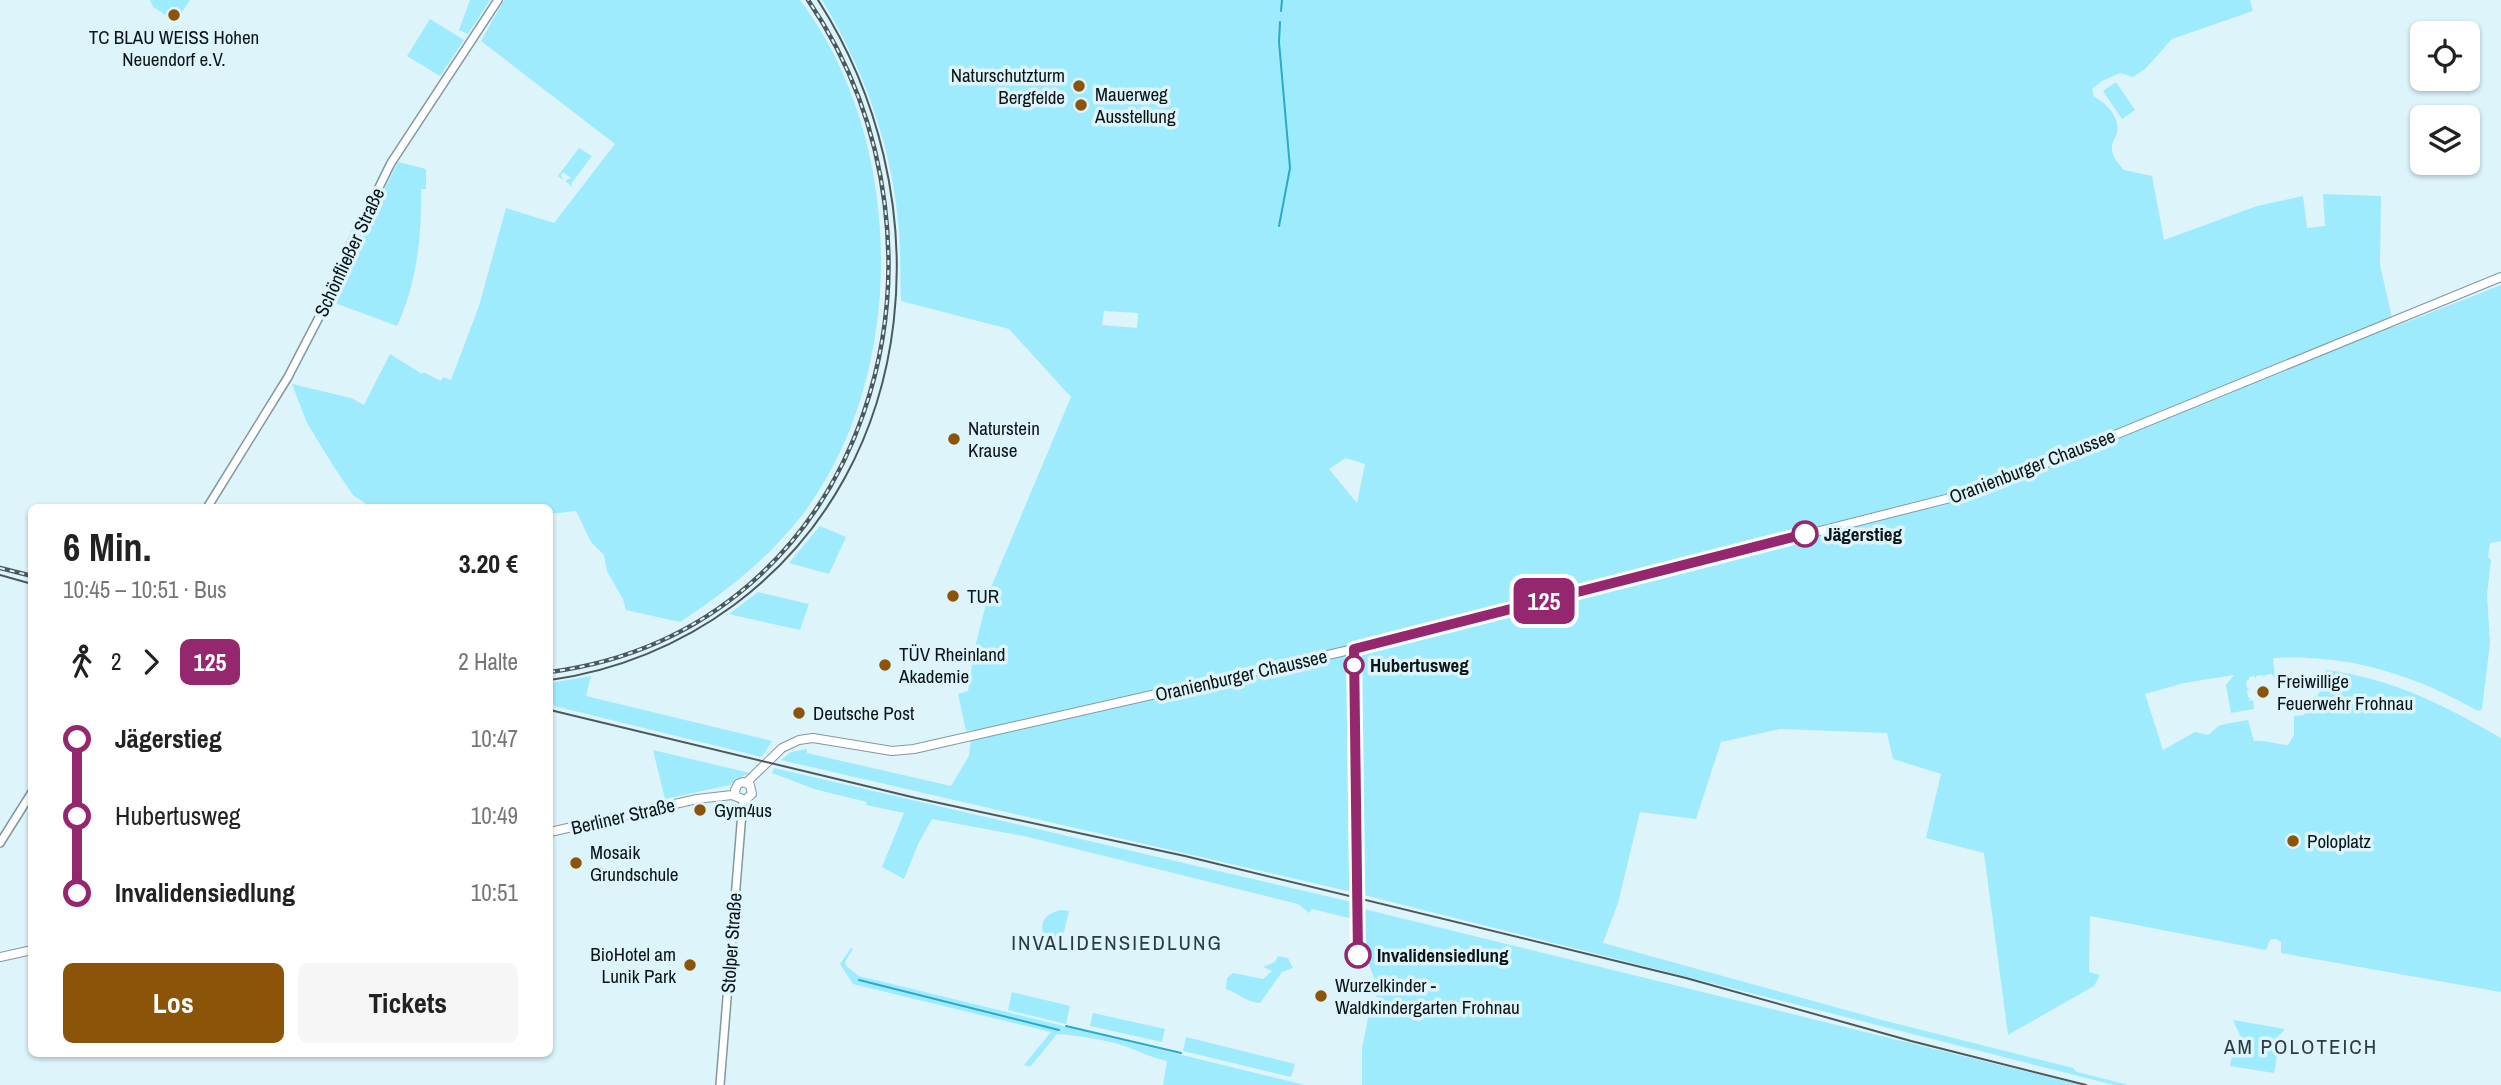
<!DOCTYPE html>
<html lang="de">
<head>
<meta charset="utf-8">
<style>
	:root { --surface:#fff; --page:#f6f6f6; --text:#222; --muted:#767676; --accent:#8c5409 }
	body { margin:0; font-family:"Archivo Narrow",sans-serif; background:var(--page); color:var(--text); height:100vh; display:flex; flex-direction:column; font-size:26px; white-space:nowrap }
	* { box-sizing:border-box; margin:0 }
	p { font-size:23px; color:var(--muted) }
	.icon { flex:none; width:38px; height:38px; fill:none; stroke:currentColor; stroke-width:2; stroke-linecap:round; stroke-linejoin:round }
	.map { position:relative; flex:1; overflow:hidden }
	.sheet { position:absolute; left:28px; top:504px; width:525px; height:553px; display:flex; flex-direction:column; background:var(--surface); border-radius:10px; box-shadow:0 2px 5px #0004 }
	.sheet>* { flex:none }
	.badge { padding:0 14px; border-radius:10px; font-size:24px; line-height:46px }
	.tools { position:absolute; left:2410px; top:21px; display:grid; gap:14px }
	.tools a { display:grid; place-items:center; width:70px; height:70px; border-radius:10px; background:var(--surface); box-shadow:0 2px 5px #0004; font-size:35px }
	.map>.badge { position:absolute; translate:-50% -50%; box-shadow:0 0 0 4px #fff }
	.legs { display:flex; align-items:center; gap:10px; height:77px; padding:0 35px; font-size:23px }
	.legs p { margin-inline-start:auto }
	.summary { display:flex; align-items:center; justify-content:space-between; height:119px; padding:0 35px }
	h1 { font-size:38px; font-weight:700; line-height:52px }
	.primary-button { display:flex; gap:14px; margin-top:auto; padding:14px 35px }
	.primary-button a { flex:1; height:80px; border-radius:10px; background:var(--accent); color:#fff; font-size:28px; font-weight:700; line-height:80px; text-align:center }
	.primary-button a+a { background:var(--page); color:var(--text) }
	ul { padding:0 35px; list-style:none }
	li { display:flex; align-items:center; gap:24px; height:77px; font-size:26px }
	li i { display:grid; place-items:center; width:10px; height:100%; margin:0 9px; background:currentColor }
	li i::after { content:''; width:18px; height:18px; margin:-9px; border:5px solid; border-radius:50%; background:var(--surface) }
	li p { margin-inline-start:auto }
	li:first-child i { background:linear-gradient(#0000 50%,currentColor 0) }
	li:last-child i { background:linear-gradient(currentColor 50%,#0000 0) }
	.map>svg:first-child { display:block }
	.green { fill:#9febfe; fill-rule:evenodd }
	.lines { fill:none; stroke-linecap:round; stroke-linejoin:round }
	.stream { stroke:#28abc6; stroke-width:2 }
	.secondary-casing { stroke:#82989e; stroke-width:10 }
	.primary-casing { stroke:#82989e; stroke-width:10 }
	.secondary { stroke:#fff; stroke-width:7 }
	.primary { stroke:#fff; stroke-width:8 }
	.tram { stroke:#4b585c; stroke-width:2 }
	.rail-casing { stroke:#4b585c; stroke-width:4.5 }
	.rail { stroke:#dcf4fa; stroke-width:2; stroke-dasharray:5; stroke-linecap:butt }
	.line-1-casing { stroke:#fff; stroke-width:16 }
	.line-1 { stroke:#95276e; stroke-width:10 }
	.poi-dot { fill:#8c5409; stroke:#dcf4fa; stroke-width:2.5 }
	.stop-1-dot { fill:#fff; stroke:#95276e; stroke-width:3.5 }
	.labels { text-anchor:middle; stroke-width:7; stroke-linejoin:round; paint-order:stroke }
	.poi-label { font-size:19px; fill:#0b1416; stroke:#dcf4fa; text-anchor:start }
	.street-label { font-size:19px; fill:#0b1416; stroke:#dcf4fa }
	.stop-label { font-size:19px; font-weight:bold; fill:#0b1416; stroke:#dcf4fa; text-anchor:start }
	.neighbourhood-label { font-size:21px; letter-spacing:2px; fill:#293c41; stroke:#dcf4fa }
</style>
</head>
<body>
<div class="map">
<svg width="2501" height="1085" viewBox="0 0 2501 1085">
	<rect width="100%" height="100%" fill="#dcf4fa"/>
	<!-- green -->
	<g class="green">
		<path d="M150,0h40l-14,21 -23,-14z"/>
		<path d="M470,0h20l-22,34 -9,-4z"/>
		<path d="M504,0h296c106,140 109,373 3,514 -35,45 -76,77 -123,108l-54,-12 -3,-11 -16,-28 -3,-16 -13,-13 -15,-31 -26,3v-6l-179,-1 -18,-12 -19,-28 -27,-44 -15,-39 59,14 13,7 26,-51 32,20 1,-2 18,9 2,-4 8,3 28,-74 27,-98 48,15 61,-79 -134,-103z"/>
		<path d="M822,0h1428l3,11 -81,28 -27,30 -12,8 -13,-4 -18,8 -10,8 2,8c12,5 27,22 23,36 -2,6 -6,10 -5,17 1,8 7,14 12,20l28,6 12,64 93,-34 46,-10 4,32 18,-2 -2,-32 58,2 -1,69 14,62 107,-42v256l-11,2 -2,14 3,3 -4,35 3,48 -8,66 -4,2c-65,-37 -130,-57 -205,-53l2,19 -4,-3 -6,1 -1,3 -1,-3 -7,1v3l-2,-3 -5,1v3l-3,1 1,7 3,1 -3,1 1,7 3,2 -4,2 6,-1 1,9 -23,4 -5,-28 8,-10 -50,8 -39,11 18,56 32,-18 13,3 12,-10 28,-5 6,21c14,-1 22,4 34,4l6,-10v-19l10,-1c12,-12 18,-28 22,-45 68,9 116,34 175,68v254l-220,-39v-11l-5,-3 -6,1 -4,10 -176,-34 -1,56 11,3 -6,11 -86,49 -24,-182 -58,-15 15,-64 -48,-15 -6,-26 -107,-4 -59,13 -25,77 -56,-7 -22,91 -15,40 279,77 191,48 4,4 52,13h-15l-754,-191 -1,-13 -7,-1v12l-571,-132 10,-8 16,-3v4l144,33 18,-30 3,-26 -6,1 -8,-37 10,-3 7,-44 14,-55 82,-195 -62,-68 -108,-28c-1,-26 0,-53 -3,-80 -7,-78 -36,-155 -76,-221zM1104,311l34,2 -1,15 -35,-3zM1346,458l19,6 -8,39 -28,-34z"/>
		<path d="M430,19l34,21 -24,36 -33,-20z"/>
		<path d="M2116,82l19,28 -13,9 -19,-28z"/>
		<path d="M579,148l13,8 -21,28 2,3 -8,-6 6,-3 -8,-6 -2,3 2,5 -5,-4z"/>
		<path d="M398,162l28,7v20h-5c1,46 -4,94 -24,137l-62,-23 26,-66z"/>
		<path d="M820,526l26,11 -17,37 -40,-11z"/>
		<path d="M758,592l51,12 -9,26 -71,-16z"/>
		<path d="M591,676l-5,20 186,45 -10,16 -212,-52v-22z"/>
		<path d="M653,750l97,23 -14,6 -6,6 -65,14z"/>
		<path d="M774,768l578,134 1,17 -41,-10 -3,4 -11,-9 -274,-68 -92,-17 -13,23 -15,37 -22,-12 22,-54 -38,-8 1,-3 -53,-13 -39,-15 -3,-1z"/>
		<path d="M1360,908l721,177h-719v-37l7,-34 8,-2 4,-8 -7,-11v-15l-13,-36z"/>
		<path d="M1061,910l8,1 -9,37c-23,-9 -25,-33 1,-38z"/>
		<path d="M851,948l2,1 -8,13 1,4 13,10 446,109h-142l4,-24c-15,-3 -28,-10 -43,-15 -20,-7 -46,-10 -67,-12l-27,33 -6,-2 27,-33 -198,-48 -13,-20z"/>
		<path d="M1278,956l10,2 5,10 -11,4 -22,31c-15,-1 -21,-10 -34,-14l1,-11 6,-5 30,6 9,-8 -9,-4 12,-5z"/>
		<path d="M1012,992l58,14 -4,18 -58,-14z"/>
		<path d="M1093,1013l72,16 -3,13 -72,-16z"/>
		<path d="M2233,1020l52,9 -11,12 3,15 -3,17 -44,-7 3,-16 7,-15z"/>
		<path d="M1186,1037l109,27 -4,13 -108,-26z"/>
	</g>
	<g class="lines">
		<!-- stream -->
		<g class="stream">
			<path d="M1281,11l1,-11"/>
			<path d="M1279,226l11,-58 -11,-126 1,-20"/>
			<path d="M859,980l200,50"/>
			<path d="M1066,1026l115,27"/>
		</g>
		<!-- secondary casing -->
		<g class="secondary-casing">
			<g id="secondary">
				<path d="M207,508l81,-131 41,-79 22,-54 40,-81 107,-163"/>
				<path d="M0,843l32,-51"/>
				<path d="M720,1085l23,-285"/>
			</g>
		</g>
		<!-- primary casing -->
		<g class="primary-casing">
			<g id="primary">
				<path d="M746,783l36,-35 17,-8 14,-2 79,13 22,-2 440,-100 608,-154 21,-6 518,-212"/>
				<path d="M550,832l147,-33 35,-4 13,5 7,-6 -2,-9 -7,-3 -5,2 -3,6 1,6"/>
				<path d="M0,957l32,-7"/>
			</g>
		</g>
		<!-- secondary -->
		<use href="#secondary" class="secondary"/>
		<!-- primary -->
		<use href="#primary" class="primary"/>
		<!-- tram -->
		<g class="tram">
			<path d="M0,575l32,9"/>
			<path d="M550,680c66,-9 130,-35 184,-75 191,-142 207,-413 84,-605"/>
			<path d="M550,710l366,88 269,58 501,122 225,63 175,44"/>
		</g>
		<!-- rail casing -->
		<g class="rail-casing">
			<g id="rail">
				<path d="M0,568l32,8"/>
				<path d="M550,672c322,-43 428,-423 258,-672"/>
			</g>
		</g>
		<!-- rail -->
		<use href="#rail" class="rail"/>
	</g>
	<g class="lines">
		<!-- line-1 casing -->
		<g class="line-1-casing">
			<path id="line-1" d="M1358,955l-4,-306 451,-115"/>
		</g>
		<!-- line-1 -->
		<use href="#line-1" class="line-1"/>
	</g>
	<!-- markers -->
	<g class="poi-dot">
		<circle cx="174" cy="15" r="7"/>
		<circle cx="1079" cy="86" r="7"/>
		<circle cx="1081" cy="105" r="7"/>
		<circle cx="954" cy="439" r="7"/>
		<circle cx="953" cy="596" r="7"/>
		<circle cx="885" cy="665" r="7"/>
		<circle cx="2263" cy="692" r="7"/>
		<circle cx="799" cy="713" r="7"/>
		<circle cx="700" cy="810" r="7"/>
		<circle cx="2293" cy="841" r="7"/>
		<circle cx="576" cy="863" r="7"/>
		<circle cx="690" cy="965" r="7"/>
		<circle cx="1321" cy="996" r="7"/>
	</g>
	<g class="stop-1-dot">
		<circle cx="1805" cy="534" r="12"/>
		<circle cx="1354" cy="665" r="9"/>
		<circle cx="1358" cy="955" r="12"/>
	</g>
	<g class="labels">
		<!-- poi labels -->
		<g class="poi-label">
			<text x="174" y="44" text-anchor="middle">TC BLAU WEISS Hohen<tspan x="174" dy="22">Neuendorf e.V.</tspan></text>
			<text x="1065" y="82" text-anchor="end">Naturschutzturm<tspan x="1065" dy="22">Bergfelde</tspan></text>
			<text x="1095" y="101">Mauerweg<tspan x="1095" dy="22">Ausstellung</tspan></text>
			<text x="968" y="435">Naturstein<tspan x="968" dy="22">Krause</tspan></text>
			<text x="967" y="603">TUR</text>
			<text x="899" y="661">TÜV Rheinland<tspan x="899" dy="22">Akademie</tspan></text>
			<text x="2277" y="688">Freiwillige<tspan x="2277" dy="22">Feuerwehr Frohnau</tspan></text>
			<text x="813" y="720">Deutsche Post</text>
			<text x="714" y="817">Gym4us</text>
			<text x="2307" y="848">Poloplatz</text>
			<text x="590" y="859">Mosaik<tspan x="590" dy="22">Grundschule</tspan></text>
			<text x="676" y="961" text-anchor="end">BioHotel am<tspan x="676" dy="22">Lunik Park</tspan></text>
			<text x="1335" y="992">Wurzelkinder -<tspan x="1335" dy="22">Waldkindergarten Frohnau</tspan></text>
		</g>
		<!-- street labels -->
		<g class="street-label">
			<text transform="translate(349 252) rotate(-65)" y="7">Schönfließer Straße</text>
			<text transform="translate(2032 466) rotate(-21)" y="7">Oranienburger Chaussee</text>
			<text transform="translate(1241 675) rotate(-13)" y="7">Oranienburger Chaussee</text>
			<text transform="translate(623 816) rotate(-13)" y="7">Berliner Straße</text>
			<text transform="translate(731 943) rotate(-86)" y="7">Stolper Straße</text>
		</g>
		<!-- stop labels -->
		<g class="stop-label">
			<text x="1824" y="541">Jägerstieg</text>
			<text x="1370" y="672">Hubertusweg</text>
			<text x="1377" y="962">Invalidensiedlung</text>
		</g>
		<!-- neighbourhood labels -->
		<g class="neighbourhood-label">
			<text x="1117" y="950">INVALIDENSIEDLUNG</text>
			<text x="2301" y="1054">AM POLOTEICH</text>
		</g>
	</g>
</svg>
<div class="tools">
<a><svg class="icon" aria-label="locate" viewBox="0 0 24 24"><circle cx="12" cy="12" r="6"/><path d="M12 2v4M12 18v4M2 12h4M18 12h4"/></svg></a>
<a><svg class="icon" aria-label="layers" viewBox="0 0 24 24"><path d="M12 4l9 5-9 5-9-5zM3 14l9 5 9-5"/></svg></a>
</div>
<b class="badge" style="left:1544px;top:601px;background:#95276e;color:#fff">125</b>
<section class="sheet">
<div class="summary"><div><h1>6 Min.</h1><p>10:45 – 10:51 · Bus</p></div><b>3.20 €</b></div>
<div class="legs"><svg class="icon" aria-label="walk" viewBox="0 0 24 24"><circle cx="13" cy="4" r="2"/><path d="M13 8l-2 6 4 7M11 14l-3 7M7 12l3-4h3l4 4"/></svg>2<svg class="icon" aria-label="forward" viewBox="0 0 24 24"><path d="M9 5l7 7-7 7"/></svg><b class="badge" style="background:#95276e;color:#fff">125</b><p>2 Halte</p></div>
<ul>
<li><i style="color:#95276e"></i><b>Jägerstieg</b><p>10:47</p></li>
<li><i style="color:#95276e"></i><span>Hubertusweg</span><p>10:49</p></li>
<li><i style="color:#95276e"></i><b>Invalidensiedlung</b><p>10:51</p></li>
</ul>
<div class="primary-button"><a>Los</a><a>Tickets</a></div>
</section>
</div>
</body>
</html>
